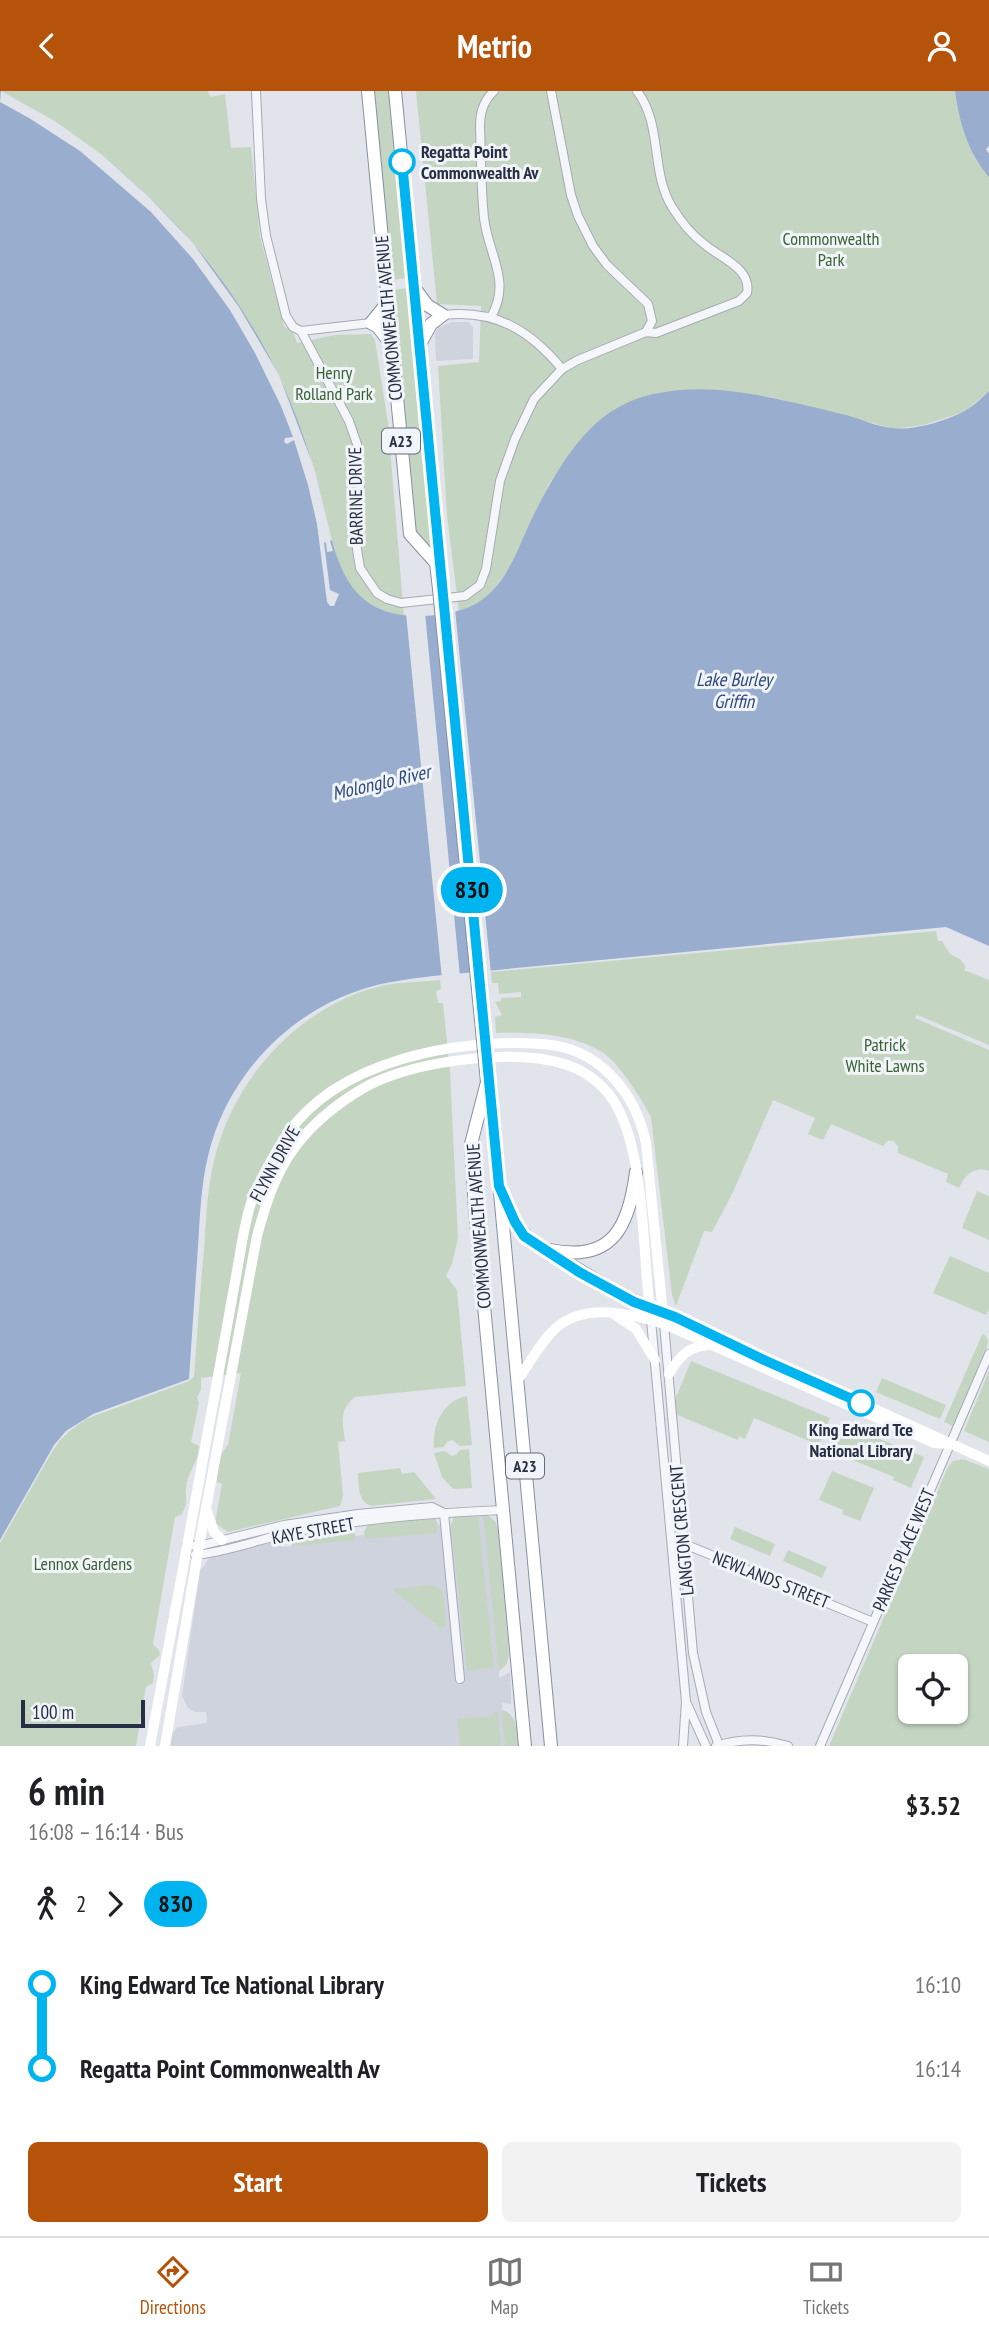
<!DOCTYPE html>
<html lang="en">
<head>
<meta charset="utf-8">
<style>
	:root { --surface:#fff; --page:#f2f2f2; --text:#202124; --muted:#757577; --line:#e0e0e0; --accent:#b45309 }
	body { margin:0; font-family:"PT Sans Narrow",sans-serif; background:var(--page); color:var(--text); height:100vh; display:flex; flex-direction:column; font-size:26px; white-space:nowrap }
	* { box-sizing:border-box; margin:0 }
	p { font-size:23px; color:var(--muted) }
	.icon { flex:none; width:38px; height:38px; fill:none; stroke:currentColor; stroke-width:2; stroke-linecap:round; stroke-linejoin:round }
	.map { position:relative; height:1655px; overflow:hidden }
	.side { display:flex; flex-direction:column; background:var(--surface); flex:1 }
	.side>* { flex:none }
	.badge { padding:0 14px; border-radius:23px; font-size:24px; line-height:46px }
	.controls { position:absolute; left:898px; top:1563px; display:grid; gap:14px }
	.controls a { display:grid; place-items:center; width:70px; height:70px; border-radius:10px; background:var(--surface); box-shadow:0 2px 5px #0004; font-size:35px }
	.scale { position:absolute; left:21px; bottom:18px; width:124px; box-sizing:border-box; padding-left:7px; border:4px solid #272f45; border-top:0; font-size:19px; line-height:24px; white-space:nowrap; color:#272f45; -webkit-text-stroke:5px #f1f4f8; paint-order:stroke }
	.map>.badge { position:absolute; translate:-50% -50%; box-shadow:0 0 0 4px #fff }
	.legs { display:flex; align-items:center; gap:10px; height:77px; padding:0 28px; font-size:23px }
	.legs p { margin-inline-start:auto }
	.head { display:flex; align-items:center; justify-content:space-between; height:119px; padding:0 28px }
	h1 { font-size:38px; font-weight:700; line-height:52px }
	.primary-button { display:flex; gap:14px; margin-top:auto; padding:14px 28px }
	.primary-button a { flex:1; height:80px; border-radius:10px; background:var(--accent); color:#fff; font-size:28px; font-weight:700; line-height:80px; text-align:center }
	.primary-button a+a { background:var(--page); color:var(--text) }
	ul { padding:0 28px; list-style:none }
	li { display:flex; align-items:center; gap:24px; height:84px; font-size:26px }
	li i { display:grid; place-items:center; width:10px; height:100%; margin:0 9px; background:currentColor }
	li i::after { content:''; width:18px; height:18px; margin:-9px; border:5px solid; border-radius:50%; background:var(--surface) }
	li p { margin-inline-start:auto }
	li:first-child i { background:linear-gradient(#0000 50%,currentColor 0) }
	li:last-child i { background:linear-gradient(currentColor 50%,#0000 0) }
	header { display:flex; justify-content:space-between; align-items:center; height:91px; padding:0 28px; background:var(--accent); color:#fff; font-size:32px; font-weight:700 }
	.tab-bar { display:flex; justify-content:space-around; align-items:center; height:98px; border-top:2px solid var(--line); background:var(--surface); font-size:19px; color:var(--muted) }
	.tab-bar a { display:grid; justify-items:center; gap:4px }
	.tab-bar .active { color:var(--accent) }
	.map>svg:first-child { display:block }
	.built { fill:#cfd3de }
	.green { fill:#c4d6c2; fill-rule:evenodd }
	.water { fill:#99adcf }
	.pier { fill:#e1e4eb }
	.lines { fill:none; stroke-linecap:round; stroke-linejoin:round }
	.minor-casing { stroke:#a5aab6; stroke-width:10 }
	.trunk-casing { stroke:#878fa4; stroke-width:14 }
	.minor { stroke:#f5f6f9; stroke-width:8 }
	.secondary { stroke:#fff; stroke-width:10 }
	.trunk { stroke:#fff; stroke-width:12 }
	.trunk-bridge-casing { stroke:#878fa4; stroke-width:14; stroke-linecap:butt }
	.trunk-bridge { stroke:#fff; stroke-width:12 }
	.line-1-casing { stroke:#fff; stroke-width:16 }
	.line-1 { stroke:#00b5ef; stroke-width:10 }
	.stop-1-dot { fill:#fff; stroke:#00b5ef; stroke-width:3.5 }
	.labels { text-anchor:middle; stroke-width:6; stroke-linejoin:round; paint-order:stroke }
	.shield { fill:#f1f4f8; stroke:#646a7b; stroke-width:2 }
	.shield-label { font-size:16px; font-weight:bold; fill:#272f45 }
	.stop-label { font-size:18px; font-weight:bold; fill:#272f45; stroke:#f1f4f8; text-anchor:start }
	.park-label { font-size:18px; fill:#376333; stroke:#f1f4f8 }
	.street-label { font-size:18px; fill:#272f45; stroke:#f1f4f8 }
	.water-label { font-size:19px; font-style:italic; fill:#2d487e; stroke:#f1f4f8 }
</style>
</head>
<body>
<header><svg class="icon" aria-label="back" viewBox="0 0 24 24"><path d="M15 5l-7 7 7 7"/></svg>Metrio<svg class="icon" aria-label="person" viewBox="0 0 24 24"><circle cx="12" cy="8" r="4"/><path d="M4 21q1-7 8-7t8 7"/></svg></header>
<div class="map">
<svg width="989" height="1655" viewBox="0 0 989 1655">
	<rect width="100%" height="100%" fill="#e1e4eb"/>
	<!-- built -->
	<g class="built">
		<path d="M452,231h16l5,5v32l-37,2 -1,-29 4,-5z"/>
		<path d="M481,1422l11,5 6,12 11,126 -3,9 -7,6v7l11,-6 1,18v14l-9,-1v7l7,3 5,6 4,27h-349l2,-11 7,-8 29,-4 -1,-11h-11l-7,-4 -6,-12 18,-125 10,-14 66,-17 6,7 10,-1 2,-9 54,-10 8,9 8,-1 4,-10 66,-7 7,9 10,-1 3,-9z"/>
	</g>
	<!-- green -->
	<g class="green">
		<path d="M1,0h207l3,6 14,-3 6,54 20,-1 9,90 24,89 9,6 4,11 38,-8 36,-1 4,6 13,83 16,193c-19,-4 -37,-10 -51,-25 -20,-24 -25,-70 -33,-100 -7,-31 -19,-61 -31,-90 -36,-90 -98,-170 -171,-232 -31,-26 -68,-47 -101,-69z"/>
		<path d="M373,0h15l18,187 -14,2z"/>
		<path d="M416,0h539c4,31 13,62 34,86v214l-25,21 -41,13 -28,4 -124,-32 -72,-7 -100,31 -26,29 -23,32 -40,84 -15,22 -11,11 -25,13 -12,-96 -9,-150 41,-4 2,-56 -44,-2z"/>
		<path d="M407,197l26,264 -15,1 -25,-263z"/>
		<path d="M936,840l2,10h4l8,13 10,5 6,8 -2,3 25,10v65l-72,-30 -2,3 74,32v121c-15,-5 -24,4 -30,17l-13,-6 2,-8 -50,-21v-7l-5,-5h-6l-4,5 -52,-22 -8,16 -15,-6 7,-16 -42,-18 -40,92 -21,40 -8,-1 -28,75 -4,-11 -21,-178c-10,-19 -31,-53 -49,-65 -32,-19 -70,-20 -106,-19l-1,-16 7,-2 -7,-13 6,-1v-3l20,-1v-5l-22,2 -1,-11h-6l-1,-11z"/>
		<path d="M440,889l1,9 -5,2 2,12h5l7,69 8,166 -6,26 -6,12 11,14 9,96 -111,11c-17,14 -12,25 -10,44l-7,1 5,53 -3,11 -112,26 -13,-9 7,-39 -5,-2v-22l11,-15 13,-72 -40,5v12l-4,7 2,6 -8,39 8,4c0,15 -12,27 -13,42 -1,9 2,13 -2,22 -3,6 -3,4 -9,7l-22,127 6,6 1,5 -9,8 3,12 -1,8 -7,4 -10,59h-136v-203l50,-88 10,-15 11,-10 15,-11 103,-38 5,-4c3,-42 6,-84 10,-127 2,-29 3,-60 10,-89 18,-80 83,-153 163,-174 20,-5 42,-5 63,-7z"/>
		<path d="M977,1100l12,5v44l-27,-12z"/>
		<path d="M950,1165l39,17v36l-3,6 -53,-22z"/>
		<path d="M984,1243l4,6 -1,7 -34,79 -9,-4 38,-87z"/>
		<path d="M691,1270l139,57 -11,27 -65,-27 -9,21 -6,-3 -1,4 -68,-28z"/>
		<path d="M989,1280v71l-25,-11z"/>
		<path d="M882,1287l64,27 -6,14 -64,-27z"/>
		<path d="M467,1305l5,49 -12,1 -8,-6 -5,2 -3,5 -10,1c-2,-22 9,-48 33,-52z"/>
		<path d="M840,1332l84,34 -13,31 -18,-8 1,-3 -66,-27z"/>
		<path d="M469,1358l3,39 -19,1 -11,-12 -8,-24 10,-2 8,5 5,-2 3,-4z"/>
		<path d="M963,1368l26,10v277h-160l119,-279 5,-6zM956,1575v45h-46v-45z"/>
		<path d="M400,1377l2,6 12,-2 22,27 -65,7c-14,-6 -12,-20 -13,-33z"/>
		<path d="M832,1380l42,17 -14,33 -18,-7 1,-4 -24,-10z"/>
		<path d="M478,1422l16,155 -27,3 -16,-146 3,-8z"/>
		<path d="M486,1423l9,7 3,9 11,126 -3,9 -7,6 -16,-156z"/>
		<path d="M431,1427l5,1 1,14 -72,6 -1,-8 5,-7z"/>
		<path d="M344,1436l9,2 3,11 -64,6v-5l4,-5z"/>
		<path d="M735,1436l40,17 -5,12 -40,-17z"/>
		<path d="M788,1459l39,17 -5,11 -39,-17z"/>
		<path d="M433,1494l10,7 3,33 -6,3 -48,-39z"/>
		<path d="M502,1619c16,5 15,22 16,36h-13z"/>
		<path d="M498,1621l3,34h-41l-3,-27 36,-3v-3z"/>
	</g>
	<!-- water -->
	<g class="water">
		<path d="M0,0c144,73 259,204 308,359 5,18 11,36 15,54 14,61 25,114 100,112 21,-1 42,-4 60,-17 22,-16 33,-45 44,-70 19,-41 51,-101 92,-122 14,-8 30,-13 46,-15 56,-10 127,10 181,23 15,4 31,12 47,13 21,3 50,-7 68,-15 10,-5 20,-14 28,-22v555l-43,-19 -513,49c-25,3 -49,6 -73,14 -75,25 -134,89 -152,166 -7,29 -8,60 -10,90 -3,44 -6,88 -9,133l-96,35 -27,17 -12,14 -54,95z"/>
		<path d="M955,0h34v55l-3,3 3,5v23c-21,-24 -30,-55 -34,-86z"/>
	</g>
	<!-- pier -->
	<g class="pier">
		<path d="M1,0l52,29 23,16 26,19 46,41 44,46 47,65 40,68 35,93 18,72 -2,1 3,10 -6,1 -1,-10 -2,1 6,47 9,4 -5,12h-4l-3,-4 -10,-78 -9,-39 -14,-45 -7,4 -3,-2 1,-4 8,-1 -12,-31 -26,-53 -25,-43 -37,-51 -42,-47 -71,-61 -51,-33 -29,-16z"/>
		<path d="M455,518l36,365 -19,2 -34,-365z"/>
		<path d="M406,522h19l35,364 -18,2z"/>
	</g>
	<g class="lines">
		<!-- minor casing -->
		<g class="minor-casing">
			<g id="minor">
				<path d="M256,0l5,108 5,37 20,80 7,11 8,4 48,90 8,23 3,48 -4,51 4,25 17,25 10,6 14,4 64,-7 15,-11 6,-16 14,-88 15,-42 19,-40 28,-30 16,-9 68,-28 10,1 83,-32 8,-8c5,-25 -28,-36 -43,-49 -12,-9 -24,-24 -32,-37 -22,-36 -9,-82 -35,-116"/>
				<path d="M551,0l20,104 7,21 15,30 14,19 41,39 4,17 -6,11"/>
				<path d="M443,224c52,-6 87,15 119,54"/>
				<path d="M491,226c21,-36 -3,-63 -7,-99 -3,-30 -3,-61 -4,-92 0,-14 4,-26 14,-35"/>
				<path d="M301,240l70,-8"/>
				<path d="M651,1229l35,382 -3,44"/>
				<path d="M664,1233l29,329 13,59 13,33"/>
				<path d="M444,1422l16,166"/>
				<path d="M682,1452l191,79"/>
				<path d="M187,1454l12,1 85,-21 74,-11 74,-7 12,6"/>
				<path d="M195,1464c30,-3 60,-14 89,-21 72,-15 146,-21 219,-24"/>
				<path d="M687,1613l19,42"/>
				<path d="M716,1655c25,-8 47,-8 72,0"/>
				<path d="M820,1655l169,-392"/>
			</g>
		</g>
		<!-- trunk casing -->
		<g class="trunk-casing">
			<g id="trunk">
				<path d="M368,0l42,443 26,29 3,26"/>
				<path d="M395,0l46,477"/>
				<path d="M416,199l11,15 16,10 -12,9 -11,20"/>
				<path d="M388,211l-17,21 7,4 13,17"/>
				<path d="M487,991l-16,62 4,65 50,537"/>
				<path d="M490,993l61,662"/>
				<path d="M505,1108l10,23 14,18 92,55 29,13"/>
				<path d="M550,1159c63,13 79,-24 86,-78"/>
			</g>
		</g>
		<!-- minor -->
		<use href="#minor" class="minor"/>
		<!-- secondary -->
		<g class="secondary">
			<path d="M659,1220l330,150"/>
			<path d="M614,1223l22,15 19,31"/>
			<path d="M669,1283c10,-17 19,-28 40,-29"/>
			<path d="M517,1290c12,-17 24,-40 40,-54 30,-25 74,-13 107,-3l270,119 15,1"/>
			<path d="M207,1420l7,21 8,8"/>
			<path d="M150,1655c23,-120 44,-239 66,-359 7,-38 14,-77 21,-116 4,-22 7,-46 14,-68 7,-20 23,-49 35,-67 51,-76 171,-98 256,-92 56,3 93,47 104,99l18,181"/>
			<path d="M165,1655l34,-200 58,-310c10,-37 21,-71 47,-100 17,-20 44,-40 67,-52 48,-23 142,-36 193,-20 17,5 32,15 44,29 39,47 34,166 43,227"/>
		</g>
		<!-- trunk -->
		<use href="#trunk" class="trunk"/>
		<!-- trunk-bridge casing -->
		<g class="trunk-bridge-casing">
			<path id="trunk-bridge" d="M439,498l48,493"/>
		</g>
		<!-- trunk-bridge -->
		<use href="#trunk-bridge" class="trunk-bridge"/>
	</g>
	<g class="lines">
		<!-- line-1 casing -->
		<g class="line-1-casing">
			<path id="line-1" d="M402,71l97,1024 16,36 9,14 55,36 55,30 41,15 89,43 97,43"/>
		</g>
		<!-- line-1 -->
		<use href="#line-1" class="line-1"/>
	</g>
	<!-- markers -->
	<g class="stop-1-dot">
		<circle cx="402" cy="71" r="12"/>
		<circle cx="861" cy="1312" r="12"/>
	</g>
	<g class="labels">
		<!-- shield labels -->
		<g class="shield">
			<rect x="382" y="337.5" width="38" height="25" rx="5"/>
			<rect x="506" y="1362.5" width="38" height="25" rx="5"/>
		</g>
		<g class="shield-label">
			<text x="401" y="356">A23</text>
			<text x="525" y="1381">A23</text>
		</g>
		<!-- stop labels -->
		<g class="stop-label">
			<text x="421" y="67">Regatta Point<tspan x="421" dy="21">Commonwealth Av</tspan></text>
			<text x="861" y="1345" text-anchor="middle">King Edward Tce<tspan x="861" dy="21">National Library</tspan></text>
		</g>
		<!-- park labels -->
		<g class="park-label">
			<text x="831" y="154">Commonwealth<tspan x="831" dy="21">Park</tspan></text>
			<text x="334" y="288">Henry<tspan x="334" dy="21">Rolland Park</tspan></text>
			<text x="885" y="960">Patrick<tspan x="885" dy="21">White Lawns</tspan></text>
			<text x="83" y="1479">Lennox Gardens</text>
		</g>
		<!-- street labels -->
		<g class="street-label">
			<text transform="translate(389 227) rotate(-95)" y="6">COMMONWEALTH AVENUE</text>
			<text transform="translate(356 405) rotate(-91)" y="6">BARRINE DRIVE</text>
			<text transform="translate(275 1073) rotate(-61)" y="6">FLYNN DRIVE</text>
			<text transform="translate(479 1135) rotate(-94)" y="6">COMMONWEALTH AVENUE</text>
			<text transform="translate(682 1439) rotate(-95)" y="6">LANGTON CRESCENT</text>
			<text transform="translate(313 1440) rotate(-10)" y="6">KAYE STREET</text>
			<text transform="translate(904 1459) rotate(-67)" y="6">PARKES PLACE WEST</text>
			<text transform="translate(771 1489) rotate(22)" y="6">NEWLANDS STREET</text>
		</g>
		<!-- water labels -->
		<g class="water-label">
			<text x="734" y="595">Lake Burley<tspan x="734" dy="22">Griffin</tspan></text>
			<text transform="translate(381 691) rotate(-13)" y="7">Molonglo River</text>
		</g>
	</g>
</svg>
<div class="controls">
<a><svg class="icon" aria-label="locate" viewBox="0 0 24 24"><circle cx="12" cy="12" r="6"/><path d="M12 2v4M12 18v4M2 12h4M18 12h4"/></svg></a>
</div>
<div class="scale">100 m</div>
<b class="badge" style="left:472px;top:799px;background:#00b5ef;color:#111">830</b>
</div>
<section class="side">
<div class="head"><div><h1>6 min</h1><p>16:08 – 16:14 · Bus</p></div><b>$3.52</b></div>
<div class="legs"><svg class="icon" aria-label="walk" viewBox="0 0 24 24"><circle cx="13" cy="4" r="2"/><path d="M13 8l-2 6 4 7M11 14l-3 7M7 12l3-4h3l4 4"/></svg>2<svg class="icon" aria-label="forward" viewBox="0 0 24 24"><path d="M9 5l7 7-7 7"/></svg><b class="badge" style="background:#00b5ef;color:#111">830</b></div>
<ul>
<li><i style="color:#00b5ef"></i><b>King Edward Tce National Library</b><p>16:10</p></li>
<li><i style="color:#00b5ef"></i><b>Regatta Point Commonwealth Av</b><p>16:14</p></li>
</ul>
<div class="primary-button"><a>Start</a><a>Tickets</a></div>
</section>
<nav class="tab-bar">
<a class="active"><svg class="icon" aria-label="directions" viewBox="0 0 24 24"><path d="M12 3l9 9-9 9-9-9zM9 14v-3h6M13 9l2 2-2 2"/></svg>Directions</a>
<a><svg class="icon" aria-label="map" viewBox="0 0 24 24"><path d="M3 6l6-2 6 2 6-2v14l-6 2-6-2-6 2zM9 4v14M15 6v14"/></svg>Map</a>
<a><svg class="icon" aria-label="tickets" viewBox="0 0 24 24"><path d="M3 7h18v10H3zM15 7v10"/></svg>Tickets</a>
</nav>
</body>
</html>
